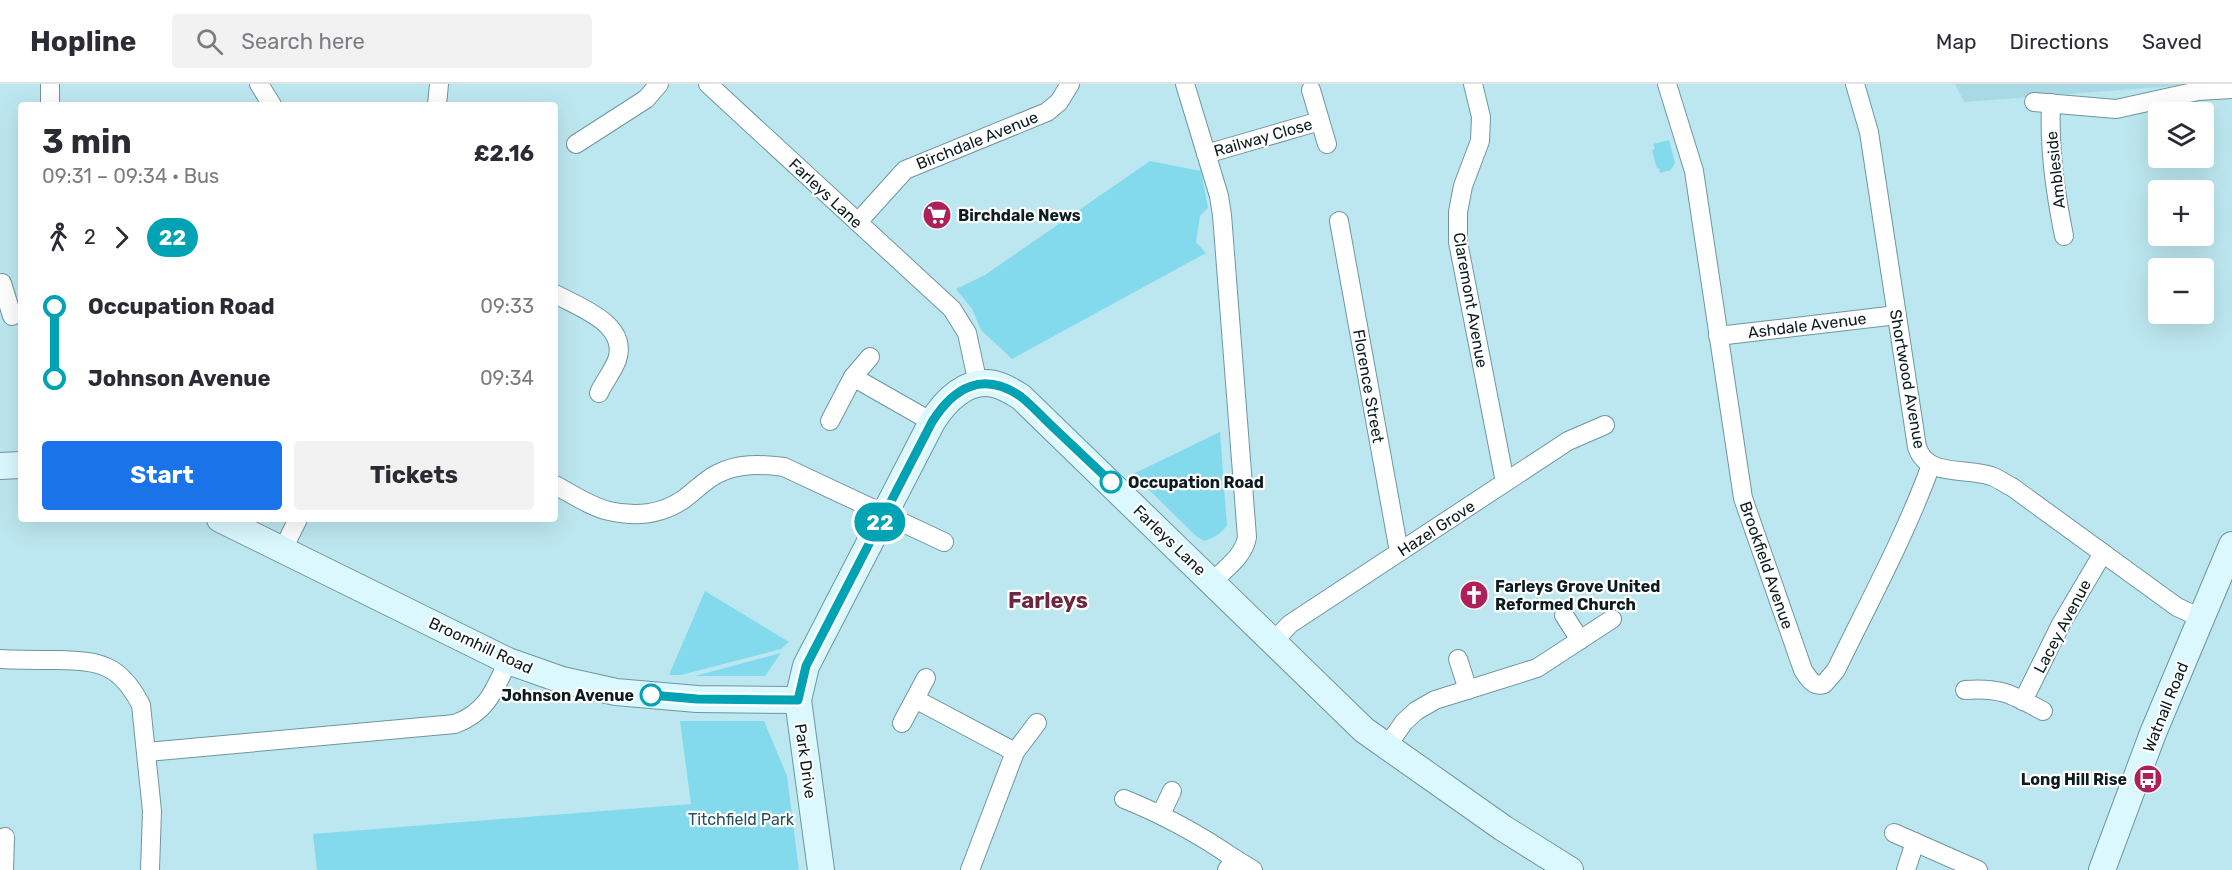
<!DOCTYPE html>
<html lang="en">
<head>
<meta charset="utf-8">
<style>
	:root { --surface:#fff; --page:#f2f2f3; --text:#2b2b33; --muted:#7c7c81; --line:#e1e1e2; --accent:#1a73e8 }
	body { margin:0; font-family:Rubik,sans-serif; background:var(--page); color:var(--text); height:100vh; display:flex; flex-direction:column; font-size:22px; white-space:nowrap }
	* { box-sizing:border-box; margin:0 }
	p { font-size:20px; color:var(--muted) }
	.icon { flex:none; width:33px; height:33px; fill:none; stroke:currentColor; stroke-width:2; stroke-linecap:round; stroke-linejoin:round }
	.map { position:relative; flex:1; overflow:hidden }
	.drawer { position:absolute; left:18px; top:18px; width:540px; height:420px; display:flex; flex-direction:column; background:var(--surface); border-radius:6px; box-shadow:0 6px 24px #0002 }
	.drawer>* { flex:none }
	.badge { padding:0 12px; border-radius:20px; font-size:21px; line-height:39px }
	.controls { position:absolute; left:2148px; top:18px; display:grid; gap:12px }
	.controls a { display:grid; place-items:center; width:66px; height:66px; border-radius:6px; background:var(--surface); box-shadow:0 6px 24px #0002; font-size:30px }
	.map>.badge { position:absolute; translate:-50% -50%; box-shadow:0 0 0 3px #fff }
	.legs { display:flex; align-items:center; gap:9px; height:66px; padding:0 24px; font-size:20px }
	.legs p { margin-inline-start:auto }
	.headline { display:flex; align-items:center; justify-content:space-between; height:102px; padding:0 24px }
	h1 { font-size:33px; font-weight:700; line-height:45px }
	.primary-button { display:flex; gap:12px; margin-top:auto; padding:12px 24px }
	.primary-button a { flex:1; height:69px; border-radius:6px; background:var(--accent); color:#fff; font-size:24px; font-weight:700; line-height:69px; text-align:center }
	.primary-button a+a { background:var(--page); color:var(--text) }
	ul { padding:0 24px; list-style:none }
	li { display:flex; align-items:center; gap:21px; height:72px; font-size:22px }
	li i { display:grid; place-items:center; width:9px; height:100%; margin:0 8px; background:currentColor }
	li i::after { content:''; width:15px; height:15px; margin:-8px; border:4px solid; border-radius:50%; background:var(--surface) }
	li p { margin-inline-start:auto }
	li:first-child i { background:linear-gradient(#0000 50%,currentColor 0) }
	li:last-child i { background:linear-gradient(currentColor 50%,#0000 0) }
	header { display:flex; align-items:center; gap:36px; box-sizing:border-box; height:84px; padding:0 30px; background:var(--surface); border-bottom:2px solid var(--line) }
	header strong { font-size:28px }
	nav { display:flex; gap:33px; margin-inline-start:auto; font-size:21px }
	.search { width:420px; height:54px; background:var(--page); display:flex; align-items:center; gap:15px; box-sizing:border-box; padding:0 21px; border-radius:6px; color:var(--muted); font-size:22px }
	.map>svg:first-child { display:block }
	.built { fill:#a8dae5 }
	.green { fill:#83daec }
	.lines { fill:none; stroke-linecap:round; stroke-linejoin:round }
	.street-casing { stroke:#6f969f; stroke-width:20 }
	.secondary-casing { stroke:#6f969f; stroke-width:28 }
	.street { stroke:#fff; stroke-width:18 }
	.secondary { stroke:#daf8fe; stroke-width:26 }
	.line-1-casing { stroke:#fff; stroke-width:14 }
	.line-1 { stroke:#00a3b4; stroke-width:9 }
	.stop-1-dot { fill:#fff; stroke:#00a3b4; stroke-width:3 }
	.labels { text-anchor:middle; stroke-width:4.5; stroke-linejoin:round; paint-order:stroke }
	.street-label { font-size:16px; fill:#0c1c1f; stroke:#fff }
	.poi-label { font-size:16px; font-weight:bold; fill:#0c1c1f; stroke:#fff; text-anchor:start }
	.stop-label { font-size:16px; font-weight:bold; fill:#0c1c1f; stroke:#fff; text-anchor:start }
	.park-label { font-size:16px; fill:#24525b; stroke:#fff }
	.district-label { font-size:22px; font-weight:bold; fill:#6c283f; stroke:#fff }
</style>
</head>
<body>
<header>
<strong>Hopline</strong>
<div class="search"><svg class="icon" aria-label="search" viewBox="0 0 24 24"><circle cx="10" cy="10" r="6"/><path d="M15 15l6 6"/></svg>Search here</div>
<nav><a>Map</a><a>Directions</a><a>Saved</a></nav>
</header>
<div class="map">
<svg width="2232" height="786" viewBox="0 0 2232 786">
	<rect width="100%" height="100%" fill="#bde7f0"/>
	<!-- built -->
	<path class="built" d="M1955,0h246l-237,18z"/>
	<!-- green -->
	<g class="green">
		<path d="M1669,56l6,23 -4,7 -11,3 -1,-5 -2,1 -5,-19 3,-1 -2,-5z"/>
		<path d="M1150,77l51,10 7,37 -8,8 -4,26 10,11 -194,106 -31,-29 -9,-21 -16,-20 29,-14z"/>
		<path d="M1220,348l7,94 -9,9 -13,6 -8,-4 -64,-63z"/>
		<path d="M705,507l84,51 -8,7 -100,26h-12z"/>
		<path d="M781,569l-16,23h-70z"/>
		<path d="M680,637h84l23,55 12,94h-482l-4,-36 378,-30z"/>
	</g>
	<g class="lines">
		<!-- street casing -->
		<g class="street-casing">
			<g id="street">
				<path d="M50,0v21"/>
				<path d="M259,0l13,21"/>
				<path d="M708,0l244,225 15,24 11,51"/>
				<path d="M1185,0l34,112 3,19 25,322c-3,19 -21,31 -34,44"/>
				<path d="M1473,0l8,33 -1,24 -17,45 -5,26v30l47,240"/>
				<path d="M1667,0l27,87 49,327 60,172c6,9 10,17 21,14l12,-14c33,-68 69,-134 95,-205"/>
				<path d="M1855,0l14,48 48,315c10,31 49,20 74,29 7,2 14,8 21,11l165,120 24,11"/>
				<path d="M1311,6l16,54"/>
				<path d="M2034,18l82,7 82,-18 34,-2"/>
				<path d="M2051,19c-2,46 4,88 13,133"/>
				<path d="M437,21l2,-21"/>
				<path d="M576,60l70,-45 13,-15"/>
				<path d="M1206,70l114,-33"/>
				<path d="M1339,137l60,331"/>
				<path d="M858,138l47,-52 142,-58 12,-10 11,-18"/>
				<path d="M2,199l10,33"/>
				<path d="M555,210c24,13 74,30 62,66 -4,11 -13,22 -18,33"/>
				<path d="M1718,252l179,-21"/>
				<path d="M853,293l79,45"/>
				<path d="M830,337l23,-44 17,-20"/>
				<path d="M555,401c17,9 36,22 54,26 26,6 52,4 75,-12 11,-8 21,-19 33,-25 21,-11 44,-10 67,-7l160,75"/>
				<path d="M283,465l15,-30"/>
				<path d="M1564,531l16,25"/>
				<path d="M1274,557l16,-17 278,-183 37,-16"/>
				<path d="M0,575c19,1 38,1 57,1 43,1 63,4 84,45l11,106 -2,59"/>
				<path d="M1458,575l10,31"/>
				<path d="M1965,606c36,-3 48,5 78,21"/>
				<path d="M915,615l100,53 -45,118"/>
				<path d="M2023,617l38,-77 42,-71"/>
				<path d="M902,639l24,-45"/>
				<path d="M1387,662l17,-24 12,-11 19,-11 102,-32 75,-49"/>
				<path d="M147,668l308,-28c32,-12 39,-33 53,-63"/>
				<path d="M1015,668l22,-29"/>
				<path d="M1124,715c40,16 75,35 111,60l-8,11"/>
				<path d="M1161,730l11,-23"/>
				<path d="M1894,749l84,37"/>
				<path d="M1235,775l18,11"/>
				<path d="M4,786l1,-33"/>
				<path d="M1906,786l9,-28"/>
			</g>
		</g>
		<!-- secondary casing -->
		<g class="secondary-casing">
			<g id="secondary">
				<path d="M0,382l21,-1"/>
				<path d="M220,435l288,142 54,19 54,12 81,7 101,1"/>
				<path d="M821,786l-23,-170 8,-34 126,-244c13,-21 35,-44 62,-38 10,2 19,8 27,13l343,333 139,98 67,42"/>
				<path d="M2102,786l51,-137 79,-188"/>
			</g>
		</g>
		<!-- street -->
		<use href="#street" class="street"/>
		<!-- secondary -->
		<use href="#secondary" class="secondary"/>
	</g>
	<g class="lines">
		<!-- line-1 casing -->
		<g class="line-1-casing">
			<path id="line-1" d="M651,611l46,4 101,1 8,-34 126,-244c22,-35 51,-51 88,-26 12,9 23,22 34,32 19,18 38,36 57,54"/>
		</g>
		<!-- line-1 -->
		<use href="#line-1" class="line-1"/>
	</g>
	<!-- icons -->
	<defs>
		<g id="supermarket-disc" transform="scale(1.5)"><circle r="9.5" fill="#ad205a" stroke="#fff"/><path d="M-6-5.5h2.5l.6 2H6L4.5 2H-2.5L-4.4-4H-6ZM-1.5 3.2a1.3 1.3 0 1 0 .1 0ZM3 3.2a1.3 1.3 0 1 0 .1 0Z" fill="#fff"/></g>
		<g id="church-disc" transform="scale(1.5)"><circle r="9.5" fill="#ad205a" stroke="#fff"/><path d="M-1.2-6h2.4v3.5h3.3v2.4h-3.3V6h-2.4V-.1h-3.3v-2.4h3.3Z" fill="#fff"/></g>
		<g id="bus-disc" transform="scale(1.5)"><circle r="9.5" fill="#ad205a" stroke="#fff"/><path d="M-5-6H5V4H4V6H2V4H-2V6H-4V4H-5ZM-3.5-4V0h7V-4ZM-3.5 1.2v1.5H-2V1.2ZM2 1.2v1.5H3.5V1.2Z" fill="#fff"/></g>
	</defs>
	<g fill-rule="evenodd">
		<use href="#supermarket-disc" x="937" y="131"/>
		<use href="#church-disc" x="1474" y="511"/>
		<use href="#bus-disc" x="2148" y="695"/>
	</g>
	<!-- markers -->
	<g class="stop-1-dot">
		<circle cx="1111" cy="398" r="10"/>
		<circle cx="651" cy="611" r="10"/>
	</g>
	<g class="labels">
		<!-- street labels -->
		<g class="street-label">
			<text transform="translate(1263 53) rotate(-16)" y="6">Railway Close</text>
			<text transform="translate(977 56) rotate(-22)" y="6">Birchdale Avenue</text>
			<text transform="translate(2055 86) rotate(-96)" y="6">Ambleside</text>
			<text transform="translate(826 109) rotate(43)" y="6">Farleys Lane</text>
			<text transform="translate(1471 216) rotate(80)" y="6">Claremont Avenue</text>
			<text transform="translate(1807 241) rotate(-7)" y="6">Ashdale Avenue</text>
			<text transform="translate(1908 295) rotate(80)" y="6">Shortwood Avenue</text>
			<text transform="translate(1369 302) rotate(80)" y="6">Florence Street</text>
			<text transform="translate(1436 444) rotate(-33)" y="6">Hazel Grove</text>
			<text transform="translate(1170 456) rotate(44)" y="6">Farleys Lane</text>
			<text transform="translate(1767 481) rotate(71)" y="6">Brookfield Avenue</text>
			<text transform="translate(2062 542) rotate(-62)" y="6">Lacey Avenue</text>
			<text transform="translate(481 561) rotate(25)" y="6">Broomhill Road</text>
			<text transform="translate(2165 623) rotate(-68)" y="6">Watnall Road</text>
			<text transform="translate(806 677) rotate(82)" y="6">Park Drive</text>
		</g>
		<!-- poi labels -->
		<g class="poi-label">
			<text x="958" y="137">Birchdale News</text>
			<text x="1495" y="508">Farleys Grove United<tspan x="1495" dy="18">Reformed Church</tspan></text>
			<text x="2127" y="701" text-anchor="end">Long Hill Rise</text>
		</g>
		<!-- stop labels -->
		<g class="stop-label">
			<text x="1128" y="404">Occupation Road</text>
			<text x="634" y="617" text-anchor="end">Johnson Avenue</text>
		</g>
		<!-- park labels -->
		<g class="park-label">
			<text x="741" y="741">Titchfield Park</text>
		</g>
		<!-- district labels -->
		<g class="district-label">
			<text x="1048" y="524">Farleys</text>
		</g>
	</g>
</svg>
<div class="controls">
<a><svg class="icon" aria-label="layers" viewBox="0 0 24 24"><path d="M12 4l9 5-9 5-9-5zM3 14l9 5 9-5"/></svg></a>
<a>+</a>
<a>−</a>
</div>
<b class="badge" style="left:880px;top:438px;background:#00a3b4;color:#fff">22</b>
<section class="drawer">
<div class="headline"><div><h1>3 min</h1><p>09:31 – 09:34 · Bus</p></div><b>£2.16</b></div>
<div class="legs"><svg class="icon" aria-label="walk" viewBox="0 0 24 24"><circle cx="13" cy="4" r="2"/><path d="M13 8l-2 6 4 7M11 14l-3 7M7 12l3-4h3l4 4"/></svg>2<svg class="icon" aria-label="forward" viewBox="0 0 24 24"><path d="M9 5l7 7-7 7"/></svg><b class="badge" style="background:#00a3b4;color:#fff">22</b></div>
<ul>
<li><i style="color:#00a3b4"></i><b>Occupation Road</b><p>09:33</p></li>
<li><i style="color:#00a3b4"></i><b>Johnson Avenue</b><p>09:34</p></li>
</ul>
<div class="primary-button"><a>Start</a><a>Tickets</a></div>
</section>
</div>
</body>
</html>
